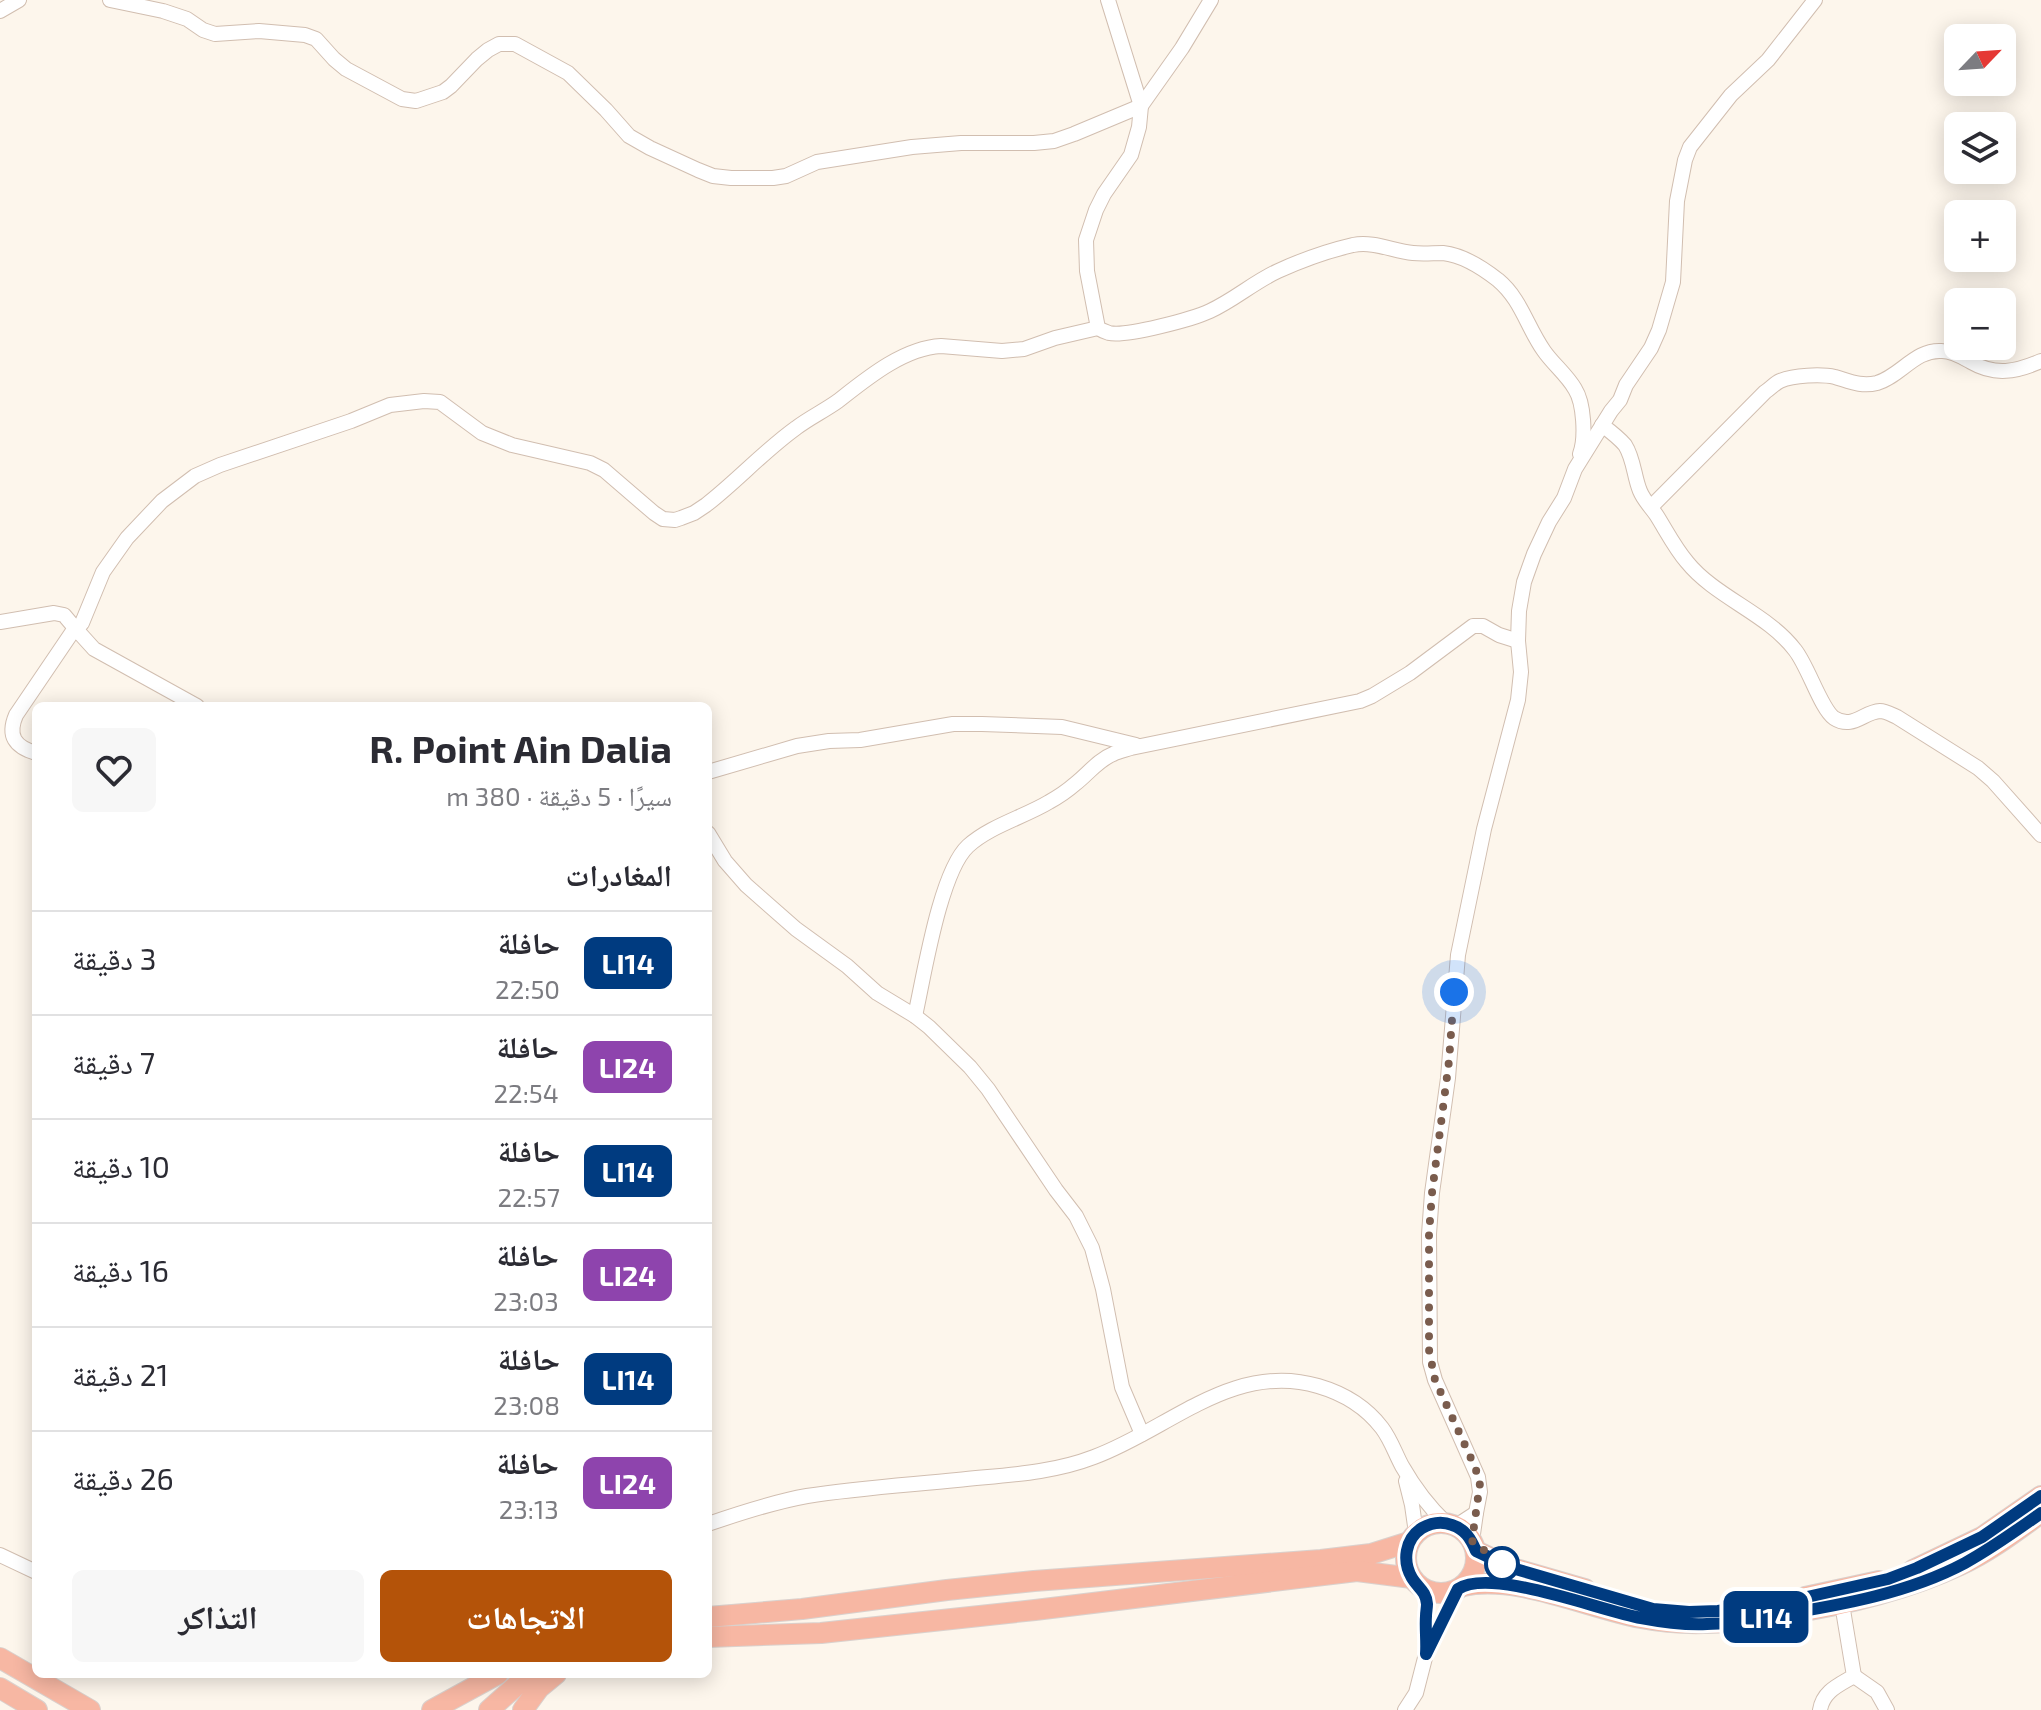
<!DOCTYPE html>
<html lang="ar">
<head>
<meta charset="utf-8">
<style>
	:root { --surface:#fff; --page:#f7f7f7; --text:#2b2b33; --muted:#7c7c81; --line:#e1e1e2; --accent:#b45309 }
	body { margin:0; font-family:"Exo 2","Noto Naskh Arabic",sans-serif; background:var(--page); color:var(--text); direction:rtl; height:100vh; display:flex; flex-direction:column; font-size:30px; white-space:nowrap }
	* { box-sizing:border-box; margin:0 }
	p { font-size:26px; color:var(--muted) }
	.icon { flex:none; width:44px; height:44px; fill:none; stroke:currentColor; stroke-width:2; stroke-linecap:round; stroke-linejoin:round }
	.map { position:relative; flex:1; overflow:hidden; direction:ltr }
	.drawer { position:absolute; left:32px; top:702px; width:680px; height:976px; display:flex; flex-direction:column; background:var(--surface); border-radius:12px; box-shadow:0 4px 20px #0003; direction:rtl }
	.drawer>* { flex:none }
	.badge { padding:0 16px; border-radius:12px; font-size:28px; line-height:52px }
	.needle { width:52px; rotate:65deg }
	.fabs { position:absolute; left:1944px; top:24px; display:grid; gap:16px }
	.fabs a { display:grid; place-items:center; width:72px; height:72px; border-radius:12px; background:var(--surface); box-shadow:0 4px 20px #0003; font-size:40px }
	.you { position:absolute; width:40px; height:40px; margin:-20px; border:6px solid #fff; border-radius:50%; background:#1a73e8; box-shadow:0 0 0 12px #1a73e833 }
	.map>.badge { position:absolute; translate:-50% -50%; box-shadow:0 0 0 4px #fff }
	h2 { padding:0 40px; font-size:30px; line-height:72px }
	.round { display:grid; place-items:center; flex:none; width:84px; height:84px; border-radius:12px; background:var(--page) }
	.summary { display:flex; align-items:center; justify-content:space-between; height:136px; padding:0 40px }
	h1 { font-size:38px; font-weight:700; line-height:60px }
	.action { display:flex; gap:16px; margin-top:auto; padding:16px 40px }
	.action a { flex:1; height:92px; border-radius:12px; background:var(--accent); color:#fff; font-size:32px; font-weight:700; line-height:92px; text-align:center }
	.action a+a { background:var(--page); color:var(--text) }
	ul { padding:0; list-style:none }
	li { display:flex; align-items:center; gap:24px; height:104px; padding:0 40px; border-top:2px solid var(--line) }
	li div { flex:1 }
	li b { display:block; font-size:30px }
	li em { font-style:normal }
	li .badge { min-width:88px; font-weight:700; text-align:center }
	.map>svg:first-child { display:block }
	.lines { fill:none; stroke-linecap:round; stroke-linejoin:round }
	.minor-casing { stroke:#d1beb0; stroke-width:16 }
	.highway-casing { stroke:#dad1cd; stroke-width:22 }
	.minor { stroke:#fff; stroke-width:14 }
	.highway { stroke:#f7b7a3; stroke-width:20 }
	.line-casing { stroke:#fff; stroke-width:18 }
	.line { stroke:#003b80; stroke-width:12 }
	.walk { stroke:#7a5c4d; stroke-width:8; stroke-dasharray:0 14.4 }
	.stop-dot { fill:#fff; stroke:#003b80; stroke-width:4 }
</style>
</head>
<body>
<div class="map">
<svg width="2041" height="1710" viewBox="0 0 2041 1710">
	<rect width="100%" height="100%" fill="#fdf6ec"/>
	<g class="lines">
		<!-- minor casing -->
		<g class="minor-casing">
			<g id="minor">
				<path d="M110,0l53,11 24,8 16,11 12,4 44,-3 46,4 11,4 18,20 12,10 56,30 14,2 27,-9 8,-6 26,-27 11,-9 11,-6h16l53,29 38,37 23,26 21,12 48,22 15,6 18,2h42l13,-2 31,-14 95,-15 49,-4h73l20,-2 20,-7 67,-28 41,-58 29,-48"/>
				<path d="M1108,0l33,106 -2,21 -8,28 -27,39 -8,16 -10,30 1,31 11,57c3,2 8,4 11,5 17,4 84,-14 101,-22 24,-11 44,-29 68,-40 24,-11 49,-20 75,-26 21,-4 40,6 60,8 10,1 20,0 30,0 19,2 41,16 55,27 23,19 29,47 46,71 9,13 23,24 31,38 9,14 11,49 5,65"/>
				<path d="M0,11l19,-11"/>
				<path d="M1602,425c8,6 17,13 23,20 9,14 9,32 15,46 4,10 12,17 17,25 10,16 18,32 30,46 28,35 81,52 108,88 13,16 26,59 39,68 19,12 29,-6 46,-7 6,0 12,4 17,6l81,51 15,13 48,54"/>
				<path d="M1651,507l114,-115c5,-3 10,-9 15,-11 13,-6 42,-7 55,-4 14,4 26,10 42,6 24,-7 38,-34 65,-32 11,0 20,6 29,11 24,14 45,10 70,-1"/>
				<path d="M0,622l54,-9 10,2 11,13h3l4,-5 21,-51 24,-34 35,-37 33,-25 25,-11 131,-44 39,-16 34,-4 16,1 42,31 30,12 78,18 14,7 50,43 9,6 12,1 6,-2 13,-5 12,-8c31,-24 58,-54 90,-77 13,-10 28,-17 42,-27 28,-22 65,-53 103,-55l61,5 22,-2 31,-11 43,-10"/>
				<path d="M36,753c-21,-6 -29,-17 -20,-38l59,-87 19,21 103,57"/>
				<path d="M708,772l89,-26 32,-5 31,-1 93,-16h29l80,3 74,18"/>
				<path d="M708,833l17,28 21,24 50,44 51,37 30,27 38,23 14,11 41,40 18,22 68,101 20,26 16,32 11,41 19,98 20,47"/>
				<path d="M915,1016c9,-40 25,-144 53,-170 22,-20 56,-29 81,-44 9,-5 18,-11 26,-18 13,-10 23,-24 38,-30 6,-3 12,-4 18,-6l229,-47 12,-5 38,-23 63,-47h10l16,9 19,6"/>
				<path d="M1406,1481l6,24 4,28"/>
				<path d="M1476,1513l4,-21 -2,-15 -43,-97 -5,-18 -1,-128 3,-41 16,-115 10,-123 26,-126 34,-129 3,-28 -3,-31 1,-30 5,-29 10,-28 15,-32 15,-24 11,-29 36,-58 9,-11 6,-15 25,-37 8,-18 14,-48 4,-81 8,-41 5,-13 41,-52 37,-35 47,-60"/>
				<path d="M708,1524c32,-11 65,-22 99,-28 50,-8 100,-11 150,-16 46,-5 93,-6 137,-23 74,-27 139,-96 224,-71 24,7 48,21 64,42 9,12 13,25 20,38 12,21 26,40 44,57"/>
				<path d="M1456,1526l20,-13 -4,28"/>
				<path d="M0,1555l36,17"/>
				<path d="M1422,1588l5,15 -1,48"/>
				<path d="M1854,1676l23,16 10,18"/>
				<path d="M1405,1710l11,-17 10,-39 32,-65"/>
				<path d="M1820,1710c3,-19 19,-25 34,-34l-12,-72"/>
			</g>
		</g>
		<!-- highway casing -->
		<g class="highway-casing">
			<g id="highway">
				<circle cx="1441" cy="1558" r="35"/>
				<path d="M1476,1551l36,17 73,21"/>
				<path d="M1913,1570l69,-33 59,-41"/>
				<path d="M1463,1586c54,-12 124,22 178,32 51,10 93,4 144,-4 60,-9 119,-23 175,-49 29,-13 55,-33 81,-52"/>
				<path d="M1805,1597l74,-16"/>
				<path d="M708,1617l94,-8 145,-19 87,-9 287,-21 50,-6 38,-12"/>
				<path d="M708,1637l113,-4 214,-23 322,-39 55,7"/>
				<path d="M0,1658l90,52"/>
				<path d="M0,1688l37,22"/>
				<path d="M432,1710l66,-36"/>
				<path d="M489,1710l27,-24 17,-12"/>
				<path d="M523,1710l16,-22 17,-14"/>
			</g>
		</g>
		<!-- minor -->
		<use href="#minor" class="minor"/>
		<!-- highway -->
		<use href="#highway" class="highway"/>
	</g>
	<g class="lines">
		<!-- line casing -->
		<g class="line-casing">
			<path id="line" d="M2041,1496l-59,41 -65,31 -29,11 -81,18 -89,14 -29,1 -36,-3 -141,-41 -36,-17c-5,-12 -11,-22 -24,-26 -10,-4 -21,-2 -30,3 -17,11 -20,33 -10,50 6,10 14,13 15,26 0,4 -1,8 -1,12 -1,13 1,25 0,38l32,-65c33,-22 143,22 183,29 21,4 44,7 66,6 24,0 49,-5 72,-9 62,-10 130,-22 186,-52 27,-15 51,-32 76,-50"/>
		</g>
		<!-- line -->
		<use href="#line" class="line"/>
		<!-- walk -->
		<path class="walk" d="M1454,992l-5,69 -17,132 -3,41v116l6,30 40,87 5,16 -8,58 30,23"/>
	</g>
	<!-- markers -->
	<circle class="stop-dot" cx="1502" cy="1564" r="16"/>
</svg>
<div class="fabs">
<a><svg class="needle" viewBox="-14 -14 28 28"><path d="M0-13l5 13h-10z" fill="#e53935"/><path d="M0 13l5-13h-10z" fill="#7c7c81"/></svg></a>
<a><svg class="icon" aria-label="layers" viewBox="0 0 24 24"><path d="M12 4l9 5-9 5-9-5zM3 14l9 5 9-5"/></svg></a>
<a>+</a>
<a>−</a>
</div>
<div class="you" style="left:1454px;top:992px"></div>
<b class="badge" style="left:1766px;top:1617px;background:#003b80;color:#fff">LI14</b>
<section class="drawer">
<div class="summary"><div><h1>R. Point Ain Dalia</h1><p>سيرًا · 5 دقيقة · 380 m</p></div><a class="round"><svg class="icon" aria-label="heart" viewBox="0 0 24 24"><path d="M12 20l-8-8c-3-5 5-10 8-4 3-6 11-1 8 4z"/></svg></a></div>
<h2>المغادرات</h2>
<ul>
<li><span class="badge" style="background:#003b80;color:#fff">LI14</span><div><b>حافلة</b><p>22:50</p></div><em>3 دقيقة</em></li>
<li><span class="badge" style="background:#8e44ad;color:#fff">LI24</span><div><b>حافلة</b><p>22:54</p></div><em>7 دقيقة</em></li>
<li><span class="badge" style="background:#003b80;color:#fff">LI14</span><div><b>حافلة</b><p>22:57</p></div><em>10 دقيقة</em></li>
<li><span class="badge" style="background:#8e44ad;color:#fff">LI24</span><div><b>حافلة</b><p>23:03</p></div><em>16 دقيقة</em></li>
<li><span class="badge" style="background:#003b80;color:#fff">LI14</span><div><b>حافلة</b><p>23:08</p></div><em>21 دقيقة</em></li>
<li><span class="badge" style="background:#8e44ad;color:#fff">LI24</span><div><b>حافلة</b><p>23:13</p></div><em>26 دقيقة</em></li>
</ul>
<div class="action"><a>الاتجاهات</a><a>التذاكر</a></div>
</section>
</div>
</body>
</html>
